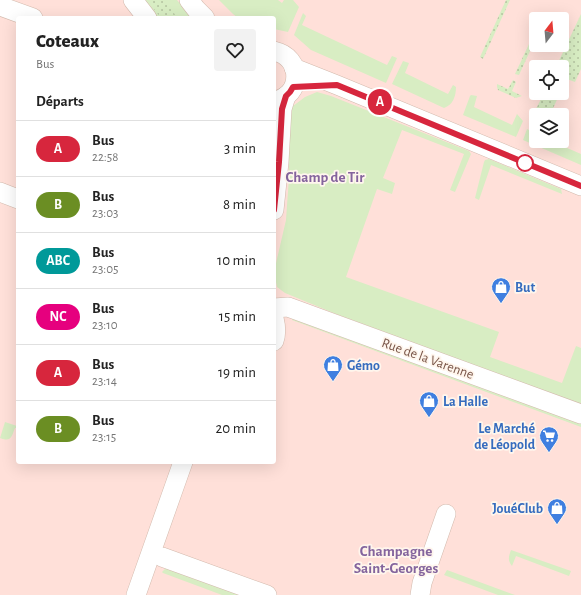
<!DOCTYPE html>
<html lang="fr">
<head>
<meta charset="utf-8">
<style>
	:root { --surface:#fff; --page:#f2f2f2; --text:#222; --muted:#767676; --line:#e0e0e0 }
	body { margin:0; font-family:"Alegreya Sans",sans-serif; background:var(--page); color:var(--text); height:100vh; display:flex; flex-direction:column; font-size:15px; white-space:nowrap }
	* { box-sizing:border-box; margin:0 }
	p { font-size:13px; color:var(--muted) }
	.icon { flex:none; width:22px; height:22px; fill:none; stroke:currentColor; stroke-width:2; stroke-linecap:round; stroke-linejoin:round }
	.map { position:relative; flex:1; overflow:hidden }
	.details { position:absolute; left:16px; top:16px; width:260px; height:448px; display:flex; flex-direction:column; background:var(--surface); border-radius:4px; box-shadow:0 4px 16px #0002 }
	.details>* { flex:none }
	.badge { padding:0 8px; border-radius:13px; font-size:14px; line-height:26px }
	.needle { width:26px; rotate:16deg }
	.tools { position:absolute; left:529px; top:12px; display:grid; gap:8px }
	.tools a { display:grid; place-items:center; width:40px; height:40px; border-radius:4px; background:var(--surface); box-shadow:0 4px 16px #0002; font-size:20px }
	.map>.badge { position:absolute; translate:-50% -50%; box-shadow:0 0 0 2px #fff }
	h2 { padding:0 20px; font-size:15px; line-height:36px }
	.round { display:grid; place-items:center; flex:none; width:42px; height:42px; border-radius:4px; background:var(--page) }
	.head { display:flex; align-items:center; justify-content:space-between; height:68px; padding:0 20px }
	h1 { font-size:19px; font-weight:800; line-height:30px }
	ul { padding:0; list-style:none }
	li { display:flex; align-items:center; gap:12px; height:56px; padding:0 20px; border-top:1px solid var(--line) }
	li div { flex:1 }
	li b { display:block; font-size:15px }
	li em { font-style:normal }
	li .badge { min-width:44px; font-weight:700; text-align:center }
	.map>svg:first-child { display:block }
	.commercial { fill:#ffe0d9; fill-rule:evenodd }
	.green { fill:#d8edc3 }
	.garden { fill:url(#garden-dots) }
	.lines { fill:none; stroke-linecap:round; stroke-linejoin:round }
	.minor-casing { stroke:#d3baad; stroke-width:20 }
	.minor { stroke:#fff; stroke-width:19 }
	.line-casing { stroke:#fff; stroke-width:9 }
	.line { stroke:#d7263d; stroke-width:6 }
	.stop-dot { fill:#fff; stroke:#d7263d; stroke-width:2 }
	.labels { text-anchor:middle; stroke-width:3.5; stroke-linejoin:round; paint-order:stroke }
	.shop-label { font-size:14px; font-weight:bold; fill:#366cbe; stroke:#fff6ed; text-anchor:start }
	.street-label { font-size:14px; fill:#795548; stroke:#fff6ed }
	.neighbourhood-label { font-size:15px; font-weight:bold; fill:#84649d; stroke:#fff6ed }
</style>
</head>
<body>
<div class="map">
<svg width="581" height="595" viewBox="0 0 581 595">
	<defs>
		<pattern id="garden-dots" width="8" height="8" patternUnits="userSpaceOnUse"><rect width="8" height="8" fill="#d8edc3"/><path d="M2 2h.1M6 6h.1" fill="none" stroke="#b4c3a0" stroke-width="1.8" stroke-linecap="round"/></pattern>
	</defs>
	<rect width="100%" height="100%" fill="#fef2e6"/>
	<!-- commercial -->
	<path class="commercial" d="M0,0h581v595h-581zM18,18h256v444h-256zM536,19h26v26h-26zM536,67h26v26h-26zM536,115h26v26h-26z"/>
	<!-- green -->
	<g class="green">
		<path d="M143,0h34l16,18h-37z"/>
		<path d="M219,0h59l4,3 2,-3h9l6,7 -11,25 -14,-3v-11h-36l-5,-4z"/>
		<path d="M303,13l3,3 -4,9 85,40 5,-9 5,2 -11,25 -75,-33 -17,-15z"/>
		<path d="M403,61l6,2 -4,10 43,21 5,-9 3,2c0,9 -3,18 -12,21l-52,-24z"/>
		<path d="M317,92l14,4 138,55 2,3 -16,38 -5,-2 14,-36 -62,-24 -19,48 12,5 -3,11 -15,-5 -31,88 153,55 -9,25 72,26 14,-37 5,2v57l-245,-91 -51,-21 -8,-6 -3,-15 12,-52 3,-43 -2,-49v-14l6,-8 12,-9z"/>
		<path d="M471,95l6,1 -3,11 38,18 5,-11 6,7 -7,16 -53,-22 7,-19z"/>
		<path d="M527,129l9,5v7h15l30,13v11l-58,-25z"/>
		<path d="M489,159l72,30 1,5 -71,-29 -12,35 -4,-2 9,-36 1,-2z"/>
		<path d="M294,316l287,107v4l-289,-107z"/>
		<path d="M5,422l12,4 1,-2v4h-3c-4,10 -4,14 -15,10z"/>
		<path d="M511,550l60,21 -2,5 -53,-20 -4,10c-5,-6 -3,-10 -1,-16z"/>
		<path d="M166,568l81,27h-25l-59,-22 -1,-1z"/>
		<path d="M447,570l68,25h-17l-54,-20z"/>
	</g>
	<!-- garden -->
	<g class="garden">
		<path d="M147,0h19l11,18h-16z"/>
		<path d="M506,0h4l-27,59 -3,-2z"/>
		<path d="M581,14v55l-6,13 -8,-3 -5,10v-22h-6z"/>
		<path d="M536,29v9l-17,37 -4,-1z"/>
		<path d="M513,80l3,2 -4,9 10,5 -6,2 -18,-8 -1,-3v-3l11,5z"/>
		<path d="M544,93h16l-10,22h-13l-3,-2z"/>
	</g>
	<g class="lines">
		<!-- minor casing -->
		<g class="minor-casing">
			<g id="minor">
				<path d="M133,0l14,18"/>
				<path d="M189,0l7,9 9,9"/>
				<path d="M0,6l33,12"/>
				<path d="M274,51c29,6 29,45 0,50"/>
				<path d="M294,68l43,17 244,101"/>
				<path d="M0,192l18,7"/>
				<path d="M274,210l5,-48 3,-53 4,-13"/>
				<path d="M274,308l14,-1 293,107"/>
				<path d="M274,318c2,8 3,15 0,23"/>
				<path d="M162,557l105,38"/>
				<path d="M136,595l47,-133"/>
				<path d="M420,595l2,-12 24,-69"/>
			</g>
		</g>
		<!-- minor -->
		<use href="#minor" class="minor"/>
	</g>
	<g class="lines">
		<!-- line casing -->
		<g class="line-casing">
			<path id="line" d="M274,210l5,-48 3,-53 4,-13 4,-4 3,-5 44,-2 244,101"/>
		</g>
		<!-- line -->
		<use href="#line" class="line"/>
	</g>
	<!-- icons -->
	<defs>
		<g id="shop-pin" transform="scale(1)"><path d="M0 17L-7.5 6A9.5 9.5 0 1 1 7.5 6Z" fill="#3f7fe0" stroke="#fff6ed"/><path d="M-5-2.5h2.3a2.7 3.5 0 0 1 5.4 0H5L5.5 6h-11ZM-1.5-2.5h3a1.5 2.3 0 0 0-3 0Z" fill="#fff"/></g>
		<g id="supermarket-pin" transform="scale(1)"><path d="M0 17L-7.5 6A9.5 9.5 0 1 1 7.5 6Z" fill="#3f7fe0" stroke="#fff6ed"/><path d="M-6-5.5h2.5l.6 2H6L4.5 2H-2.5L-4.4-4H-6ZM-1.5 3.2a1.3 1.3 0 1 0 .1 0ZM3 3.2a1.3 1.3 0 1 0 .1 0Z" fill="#fff"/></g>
	</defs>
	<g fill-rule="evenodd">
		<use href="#shop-pin" x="501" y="287"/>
		<use href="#shop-pin" x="333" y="365"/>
		<use href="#shop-pin" x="429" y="401"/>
		<use href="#supermarket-pin" x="549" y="436"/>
		<use href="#shop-pin" x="557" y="508"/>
	</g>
	<!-- markers -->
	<circle class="stop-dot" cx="525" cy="163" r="8"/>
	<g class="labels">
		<!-- shop labels -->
		<g class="shop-label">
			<text x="515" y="292">But</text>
			<text x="347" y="370">Gémo</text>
			<text x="443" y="406">La Halle</text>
			<text x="535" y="433" text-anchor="end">Le Marché<tspan x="535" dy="16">de Léopold</tspan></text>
			<text x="543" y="513" text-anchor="end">JouéClub</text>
		</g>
		<!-- street labels -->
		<g class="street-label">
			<text transform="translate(428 358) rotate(20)" y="5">Rue de la Varenne</text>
		</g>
		<!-- neighbourhood labels -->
		<g class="neighbourhood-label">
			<text x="325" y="182">Champ de Tir</text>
			<text x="396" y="556">Champagne<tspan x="396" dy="17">Saint-Georges</tspan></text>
		</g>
	</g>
</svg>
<div class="tools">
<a><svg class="needle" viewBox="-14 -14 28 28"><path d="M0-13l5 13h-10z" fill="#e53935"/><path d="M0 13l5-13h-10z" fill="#767676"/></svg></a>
<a><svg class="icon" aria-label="locate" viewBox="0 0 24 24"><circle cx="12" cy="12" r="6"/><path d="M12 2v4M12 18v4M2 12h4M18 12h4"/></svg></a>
<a><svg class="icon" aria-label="layers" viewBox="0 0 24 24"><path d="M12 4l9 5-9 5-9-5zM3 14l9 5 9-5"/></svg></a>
</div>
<b class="badge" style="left:380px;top:102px;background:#d7263d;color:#fff">A</b>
<section class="details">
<div class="head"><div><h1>Coteaux</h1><p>Bus</p></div><a class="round"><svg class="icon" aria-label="heart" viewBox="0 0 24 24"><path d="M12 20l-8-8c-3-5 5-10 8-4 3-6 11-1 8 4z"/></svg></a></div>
<h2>Départs</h2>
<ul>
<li><span class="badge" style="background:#d7263d;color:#fff">A</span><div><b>Bus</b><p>22:58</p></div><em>3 min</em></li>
<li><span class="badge" style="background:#6b8e23;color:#fff">B</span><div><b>Bus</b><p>23:03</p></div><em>8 min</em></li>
<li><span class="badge" style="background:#099;color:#fff">ABC</span><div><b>Bus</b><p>23:05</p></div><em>10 min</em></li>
<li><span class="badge" style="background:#e6007e;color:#fff">NC</span><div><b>Bus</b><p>23:10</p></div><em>15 min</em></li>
<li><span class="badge" style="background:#d7263d;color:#fff">A</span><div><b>Bus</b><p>23:14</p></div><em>19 min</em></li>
<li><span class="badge" style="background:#6b8e23;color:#fff">B</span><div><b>Bus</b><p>23:15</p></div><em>20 min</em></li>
</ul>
</section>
</div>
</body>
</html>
